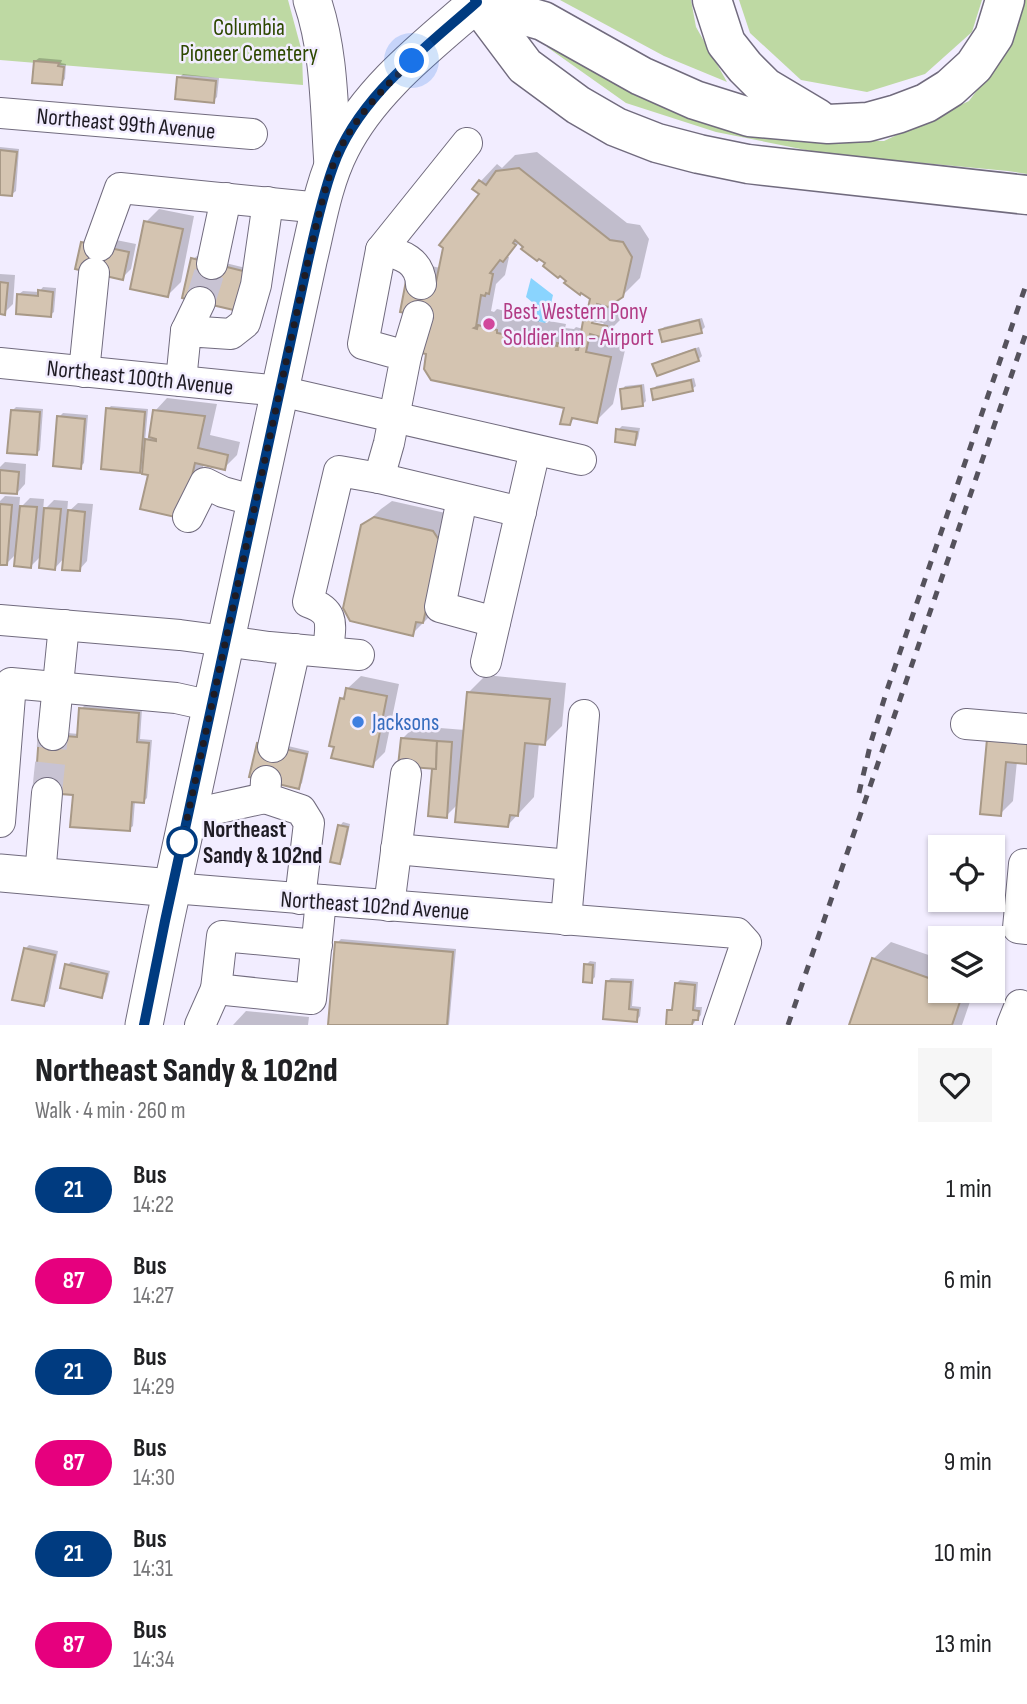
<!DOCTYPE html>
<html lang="en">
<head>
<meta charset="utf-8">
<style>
	:root { --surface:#fff; --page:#f6f6f6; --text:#202124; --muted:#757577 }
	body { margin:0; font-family:"Sofia Sans Condensed",sans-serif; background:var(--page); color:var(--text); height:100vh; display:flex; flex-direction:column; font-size:26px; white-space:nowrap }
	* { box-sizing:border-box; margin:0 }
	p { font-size:23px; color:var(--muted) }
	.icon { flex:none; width:38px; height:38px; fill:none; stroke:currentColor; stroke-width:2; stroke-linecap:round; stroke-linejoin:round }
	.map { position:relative; height:1025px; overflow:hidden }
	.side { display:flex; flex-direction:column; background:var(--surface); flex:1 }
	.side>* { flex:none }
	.badge { padding:0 14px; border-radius:23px; font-size:24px; line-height:46px }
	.tools { position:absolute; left:928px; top:835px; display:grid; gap:14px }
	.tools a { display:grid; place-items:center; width:77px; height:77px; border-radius:0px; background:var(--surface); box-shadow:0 2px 5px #0004; font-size:35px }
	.you { position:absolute; width:35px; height:35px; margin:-18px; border:5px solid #fff; border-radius:50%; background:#1a73e8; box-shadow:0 0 0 10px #1a73e833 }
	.map>.badge { position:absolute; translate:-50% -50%; box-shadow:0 0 0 4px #fff }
	.round { display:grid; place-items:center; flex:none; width:74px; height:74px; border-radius:0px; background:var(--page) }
	.headline { display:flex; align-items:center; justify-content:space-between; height:119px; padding:0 35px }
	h1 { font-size:33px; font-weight:800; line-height:52px }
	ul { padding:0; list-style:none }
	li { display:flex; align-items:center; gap:21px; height:91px; padding:0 35px }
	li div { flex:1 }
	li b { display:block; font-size:26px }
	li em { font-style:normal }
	li .badge { min-width:77px; font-weight:700; text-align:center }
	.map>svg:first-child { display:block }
	.green { fill:#bed9a3 }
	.water { fill:#8ad4fe }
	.shadow { fill:#0003; fill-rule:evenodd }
	.building { fill:#d4c4b1; stroke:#a89987; stroke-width:2; fill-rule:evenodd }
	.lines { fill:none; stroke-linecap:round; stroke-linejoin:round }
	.minor-tunnel { stroke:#c8c3d3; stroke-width:30; stroke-dasharray:30 15; stroke-linecap:butt }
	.minor-casing { stroke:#716b7e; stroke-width:32 }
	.major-casing { stroke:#716b7e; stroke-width:39 }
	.highway-casing { stroke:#716b7e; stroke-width:41 }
	.minor { stroke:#fff; stroke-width:30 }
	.major { stroke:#fff; stroke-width:37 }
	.highway { stroke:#fff; stroke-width:38 }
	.rail { stroke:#55525c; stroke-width:5; stroke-dasharray:9 9; stroke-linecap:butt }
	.line-casing { stroke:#fff; stroke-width:16 }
	.line { stroke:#003b80; stroke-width:10 }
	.walk { stroke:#1f1c24; stroke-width:7; stroke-dasharray:0 12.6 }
	.hotel-dot { fill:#d1479c; stroke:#f2edff; stroke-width:2.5 }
	.shop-dot { fill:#3f7fe0; stroke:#f2edff; stroke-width:2.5 }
	.stop-dot { fill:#fff; stroke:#003b80; stroke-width:3.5 }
	.labels { text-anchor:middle; stroke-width:5; stroke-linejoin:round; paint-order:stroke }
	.park-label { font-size:23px; fill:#2d4800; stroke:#f2edff }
	.street-label { font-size:23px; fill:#1f1c24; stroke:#f2edff }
	.hotel-label { font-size:23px; fill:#b23c85; stroke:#f2edff; text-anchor:start }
	.shop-label { font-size:23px; fill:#366cbe; stroke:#f2edff; text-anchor:start }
	.stop-label { font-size:23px; font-weight:bold; fill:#1f1c24; stroke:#f2edff; text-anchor:start }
</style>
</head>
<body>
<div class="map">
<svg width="1027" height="1025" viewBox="0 0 1027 1025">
	<rect width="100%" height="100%" fill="#f2edff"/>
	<!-- green -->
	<g class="green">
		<path d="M0,0h288l14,52 1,33 -303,-25z"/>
		<path d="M560,0h131l5,27 31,55 -63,-26z"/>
		<path d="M739,0h243l-10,32 -47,42 -58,18 -66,-12 -51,-47z"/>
		<path d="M1023,0h4v174l-19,-3 -182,-17 -110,-22 -90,-29 -79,-56 3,-10 104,66 131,37 99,1 85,-40 45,-61z"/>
	</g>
	<!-- water -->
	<path class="water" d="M531,278l22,17 -6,26 -2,2 -16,-4 3,-17 -6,-5z"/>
	<!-- shadow -->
	<g class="shadow">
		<path d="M39,58l23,2 -1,3 5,1 -1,15 -4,4 -26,-22z"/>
		<path d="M183,74l36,4 -2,19 -4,4 -34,-23z"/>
		<path d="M0,147l19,2 -3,42 -4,3 -12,-1z"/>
		<path d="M537,152l90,71 13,2 9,14 -9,39 -18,18 -15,10 16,3 -2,10 -17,17 23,5 -14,63 -17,17 -20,-4 -7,6 -6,-1 3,-15 -133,-28 -8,-11 3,-15 -5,-1 6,-35 -27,-6 6,-29 17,-17 16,3 4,-21 -3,-2 39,-52 -6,-5 6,-7 16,-17 5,4 13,-13zM520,242l5,4 -2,3 14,10 2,-2 8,6 -2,3 13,10 2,-2 9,6 -2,3 13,10 1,-2 10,7 -8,31 -7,-2 -2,2 -9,-1 1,-4 -17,-3 -2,2 -8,-1 1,-3 -17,-4 -3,3 -7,-2v-3l-16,-4 -3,3 -3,-1 5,-27 9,-9 4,-18h-3zM418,282l26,5 -1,3 -25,-5zM589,321l15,2 -3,3 -12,-2z"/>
		<path d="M159,209l35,7 -13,66 -13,13 -22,-73z"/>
		<path d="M91,235l45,9 -5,25 -9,9 -40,-35z"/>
		<path d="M197,256l53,13 -9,36 -48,-46z"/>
		<path d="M0,274l15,1 -2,29 -9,9 -4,-1z"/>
		<path d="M43,287l13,1 -2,24 -4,3 -31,-21 4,-3 16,1z"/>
		<path d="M702,318l3,9 -4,4h-40l3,-4z"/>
		<path d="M699,347l3,9 -4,4 -44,5 4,-4z"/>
		<path d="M694,378l2,8 -4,3 -39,1 3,-4z"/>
		<path d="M644,384l2,17 -4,4 -20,-15 3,-4z"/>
		<path d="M167,398l50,6 -7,31 30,7 -3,13 -13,13 -20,-5 -7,28 -47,-17 -6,-8 -4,5 -32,-62 3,-3 37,3 -3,32 6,-6 4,-24z"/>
		<path d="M16,407l27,2 -3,41 -4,4 -23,-44z"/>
		<path d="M63,413l25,2 -4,48 -4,4 -21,-50z"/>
		<path d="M622,426l18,2 -2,11 -3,4 -17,-13z"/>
		<path d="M5,462l21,2 -1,20 -8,9 -17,-2v-24z"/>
		<path d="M5,496l15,1 -1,12 11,-11 14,1 -1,12 11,-11 14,1 -1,12 11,-10 15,1 -6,57 -8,9 -14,-13 -10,11 -13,-13 -11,11 -14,-13 -11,11 -6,-1v-62z"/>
		<path d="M392,501l58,13 -21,103 -17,17 -49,-108 18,-17z"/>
		<path d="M486,675l80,8 -4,43 -17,17 -6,-1 -5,55 -26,28 -50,-21 -12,12 -17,-2 4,-46 -30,-30 12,-12 50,4 4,-38z"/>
		<path d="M361,676l38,8 -14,68 -13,13 -31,-66 6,-6 1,-5z"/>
		<path d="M85,705l57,4 -2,30 12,1 -5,58 -4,4 -8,-1 -2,25 -4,3 -55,-35 -29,-63 34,3 2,-25z"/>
		<path d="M263,740l46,11 -7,32 -4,4z"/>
		<path d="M989,740l38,22 -10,-1 -4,40 -13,13z"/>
		<path d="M343,822l7,2 -7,34 -4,4 1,-36z"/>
		<path d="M341,939l115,10 -7,76h-102l-10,-82z"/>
		<path d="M891,942l49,17v31h34l-12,35h-111l22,-66z"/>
		<path d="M29,945l29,6 -10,50 -4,3 -19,-55z"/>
		<path d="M590,961l6,1 -1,15 -4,4 -5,-16z"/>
		<path d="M71,962l39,9 -5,21 -4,4 -34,-31z"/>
		<path d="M611,978l23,1 -2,27 9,1 -1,9 -3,4 -30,-38z"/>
		<path d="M680,980l18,2 -2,25h6l-1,8 -3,3h-2l-1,4 -3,3h-25l1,-14 6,-4 2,-23z"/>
		<path d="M246,1011l63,6 -1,8h-75z"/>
	</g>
	<!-- building -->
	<g class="building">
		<path d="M34,61l25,2 -1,3 6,1 -2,18 -30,-2z"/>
		<path d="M177,77l39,4 -2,22 -39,-4z"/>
		<path d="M0,150l17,2 -5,44 -12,-1z"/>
		<path d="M519,168l91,72 13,2 9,15 -9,40 -15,10 -11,-3 -5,19 15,3 -3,12 -14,-4 -4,18 25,5 -14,66 -25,-5 -2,7 -10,-1 4,-16 -133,-28 -7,-11 2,-15 -5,-1 6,-35 -27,-6 6,-31 29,6 8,-39 -4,-3 40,-51 -7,-5 7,-9 7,5 10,-14zM515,240l8,7 -2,2 16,12 2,-2 6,4 -2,3 15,12 2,-2 6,5 -2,2 16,12 1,-2 9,6 -5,22h-2l-5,29h-2l1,-3 -20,-4v3l-8,-2 1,-3 -19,-4 -1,3 -7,-1 1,-4 -20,-4 -1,3 -6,-1v-3l-19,-5 -1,4 -3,-1 2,-1 5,-32 4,1 1,-3 3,1 4,-20 -3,-1 10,-13 3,2 13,-17 -3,-2z"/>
		<path d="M144,221l39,8 -15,68 -38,-8z"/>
		<path d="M81,242l48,10 -6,28 -48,-11z"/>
		<path d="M191,258l56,14 -9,39 -56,-13z"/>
		<path d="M0,282l8,1 -3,32 -5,-1z"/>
		<path d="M38,290l15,2 -2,25 -35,-3 1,-20 21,2z"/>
		<path d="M699,320l3,13 -40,9 -3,-12z"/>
		<path d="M695,349l4,12 -42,15 -5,-12z"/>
		<path d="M691,380l2,11 -40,9 -2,-11z"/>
		<path d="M641,386l2,20 -21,3 -2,-20z"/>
		<path d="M106,408l39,4 -5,61 -39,-4z"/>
		<path d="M11,410l29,2 -3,43 -30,-2z"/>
		<path d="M153,410l52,6 -7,32 30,7 -3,15 -30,-7 -10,43 -10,11 -35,-8 8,-34 -6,-1 3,-35 11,2v-2l-7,-2z"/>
		<path d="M57,416l28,3 -4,50 -28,-3z"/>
		<path d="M616,429l21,3 -2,13 -20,-3z"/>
		<path d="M0,470l19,2 -2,22 -17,-1z"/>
		<path d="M0,504l12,1 -5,60h-7z"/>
		<path d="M20,506l17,1 -6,61 -17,-2z"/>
		<path d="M44,508l17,1 -6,61 -16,-2z"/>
		<path d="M68,510l17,2 -5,59 -18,-1z"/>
		<path d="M374,517l59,14 8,12 -18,80 -7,-1 -3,14 -63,-15 -7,-13 18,-83z"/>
		<path d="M346,688l41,8 -14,71 -42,-9 3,-11 -5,-1 11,-48 4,1z"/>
		<path d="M467,692l83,7 -5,46 -20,-2 -7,73 -8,-1 -2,12 -53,-5z"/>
		<path d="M79,708l60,5 -2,29 12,1 -5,60 -12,-1 -2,29 -60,-4 3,-32 -38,-3 4,-58 38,3z"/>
		<path d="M401,738l36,3 -1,28 -38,-3z"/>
		<path d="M987,739l40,4v21l-21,-2 -5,54 -21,-2z"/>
		<path d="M437,741l15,1 -5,76 -19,-2 4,-47h4z"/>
		<path d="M257,743l50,11 -8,35 -50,-12z"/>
		<path d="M338,825l10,2 -8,37 -10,-2z"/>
		<path d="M335,942l118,10 -6,73h-119z"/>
		<path d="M24,948l31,7 -11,51 -32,-6z"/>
		<path d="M872,958l68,24v8h24l-12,35h-103z"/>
		<path d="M65,964l42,10 -5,24 -42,-10z"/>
		<path d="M584,964l9,1 -1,18 -9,-1z"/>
		<path d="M606,981l25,1 -2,27 9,1 -1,12 -34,-3z"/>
		<path d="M675,983l20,2 -2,25 6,1 -1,9h-5l-1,5h-26l1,-15h5z"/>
	</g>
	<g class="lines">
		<!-- minor-tunnel -->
		<g class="minor-tunnel">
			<path d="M200,302l12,-38"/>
			<path d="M47,793l6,-58"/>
		</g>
		<!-- minor casing -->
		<g class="minor-casing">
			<g id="minor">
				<path d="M0,113l252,21"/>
				<path d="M99,246l21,-58 201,20"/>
				<path d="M381,250c21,4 39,11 40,34"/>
				<path d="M212,264l14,-66"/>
				<path d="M186,331l14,-29"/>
				<path d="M406,356l12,-40"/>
				<path d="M0,363l280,28 301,69"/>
				<path d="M84,372l10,-99"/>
				<path d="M181,381l5,-50 45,3 14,-11 11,-38 12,-83"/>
				<path d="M379,478l10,-35 17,-87 -43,-12 18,-94 86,-107"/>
				<path d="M462,499l-22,108 55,15"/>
				<path d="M188,517l17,-34 18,9 33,9"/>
				<path d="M0,620l180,15 89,12 90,8"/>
				<path d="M328,652c2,-26 9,-40 -20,-50l31,-131 40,7 142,34"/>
				<path d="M486,662l49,-212"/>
				<path d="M966,724l61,5"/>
				<path d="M53,735l11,-110"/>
				<path d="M273,747l22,-98"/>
				<path d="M266,781l-1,17 36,12 8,13 -9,76"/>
				<path d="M188,815l77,-17"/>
				<path d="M0,822l11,-139 165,15 36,8"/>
				<path d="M396,849l174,16"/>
				<path d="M1027,865l-3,-1 -6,64 9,1"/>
				<path d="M40,876l7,-83"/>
				<path d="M172,888l565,45 9,10 -28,82"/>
				<path d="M389,906l17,-132"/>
				<path d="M566,920l18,-205"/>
				<path d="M317,945l-95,-9 -6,53 95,10 10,-99"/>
				<path d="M200,1025l16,-36"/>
				<path d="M1012,1025l8,-20"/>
			</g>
		</g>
		<!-- major casing -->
		<g class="major-casing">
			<g id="major">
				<path d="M312,0c18,52 17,111 21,165"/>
				<path d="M0,873l172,15"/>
				<path d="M144,1025l21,-104 143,-660c9,-37 15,-78 33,-113 30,-60 89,-104 139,-148"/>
			</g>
		</g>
		<!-- highway casing -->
		<g class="highway-casing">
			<g id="highway">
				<path d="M712,0l14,43 19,24 20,20 52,31"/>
				<path d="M477,2l66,19 98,55 54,24 54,17 79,7 40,-2 29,-8 29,-11 24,-15 24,-22 20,-30 11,-36"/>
				<path d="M477,2l48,64 53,39 38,22 41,16 42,11 49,10 279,31"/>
			</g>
		</g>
		<!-- minor -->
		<use href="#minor" class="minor"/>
		<!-- major -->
		<use href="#major" class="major"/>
		<!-- highway -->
		<use href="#highway" class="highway"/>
		<!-- rail -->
		<g class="rail">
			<path d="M859,793l12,-51 16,-52 140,-408"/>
			<path d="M788,1025l239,-695"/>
		</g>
	</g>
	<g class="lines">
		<!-- line casing -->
		<g class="line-casing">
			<path id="line" d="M144,1025l21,-104 143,-660c7,-31 14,-64 25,-94 24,-69 91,-118 144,-165l-2,-2"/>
		</g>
		<!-- line -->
		<use href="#line" class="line"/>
		<!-- walk -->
		<path class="walk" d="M182,842l126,-581c7,-31 14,-63 24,-93 15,-43 48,-77 80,-107"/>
	</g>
	<!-- markers -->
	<circle class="hotel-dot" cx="489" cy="324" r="7"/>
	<circle class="shop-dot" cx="358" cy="722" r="7"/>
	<circle class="stop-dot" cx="182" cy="842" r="14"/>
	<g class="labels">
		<!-- park labels -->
		<g class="park-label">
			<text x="249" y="35">Columbia<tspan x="249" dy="26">Pioneer Cemetery</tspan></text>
		</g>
		<!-- street labels -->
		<g class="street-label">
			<text transform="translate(126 123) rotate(5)" y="8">Northeast 99th Avenue</text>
			<text transform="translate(140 377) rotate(6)" y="8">Northeast 100th Avenue</text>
			<text transform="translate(375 905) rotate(4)" y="8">Northeast 102nd Avenue</text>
		</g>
		<!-- hotel labels -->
		<g class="hotel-label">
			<text x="503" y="319">Best Western Pony<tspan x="503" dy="26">Soldier Inn - Airport</tspan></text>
		</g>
		<!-- shop labels -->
		<g class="shop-label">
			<text x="372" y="730">Jacksons</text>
		</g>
		<!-- stop labels -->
		<g class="stop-label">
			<text x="203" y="837">Northeast<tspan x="203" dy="26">Sandy &amp; 102nd</tspan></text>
		</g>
	</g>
</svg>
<div class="tools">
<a><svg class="icon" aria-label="locate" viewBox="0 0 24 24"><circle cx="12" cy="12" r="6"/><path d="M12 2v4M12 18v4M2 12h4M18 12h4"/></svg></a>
<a><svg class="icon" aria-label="layers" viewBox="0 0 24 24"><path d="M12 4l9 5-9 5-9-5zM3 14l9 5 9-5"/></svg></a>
</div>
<div class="you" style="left:412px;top:61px"></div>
</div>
<section class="side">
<div class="headline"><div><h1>Northeast Sandy &amp; 102nd</h1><p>Walk · 4 min · 260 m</p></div><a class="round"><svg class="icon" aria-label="heart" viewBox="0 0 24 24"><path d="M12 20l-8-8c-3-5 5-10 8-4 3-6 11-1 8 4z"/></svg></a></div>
<ul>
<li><span class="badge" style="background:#003b80;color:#fff">21</span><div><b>Bus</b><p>14:22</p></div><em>1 min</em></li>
<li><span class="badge" style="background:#e6007e;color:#fff">87</span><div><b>Bus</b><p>14:27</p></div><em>6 min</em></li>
<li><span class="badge" style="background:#003b80;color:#fff">21</span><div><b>Bus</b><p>14:29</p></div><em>8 min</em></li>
<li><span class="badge" style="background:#e6007e;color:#fff">87</span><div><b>Bus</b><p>14:30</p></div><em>9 min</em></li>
<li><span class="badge" style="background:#003b80;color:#fff">21</span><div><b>Bus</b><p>14:31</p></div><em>10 min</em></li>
<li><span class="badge" style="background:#e6007e;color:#fff">87</span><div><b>Bus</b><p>14:34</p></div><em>13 min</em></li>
</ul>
</section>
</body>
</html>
